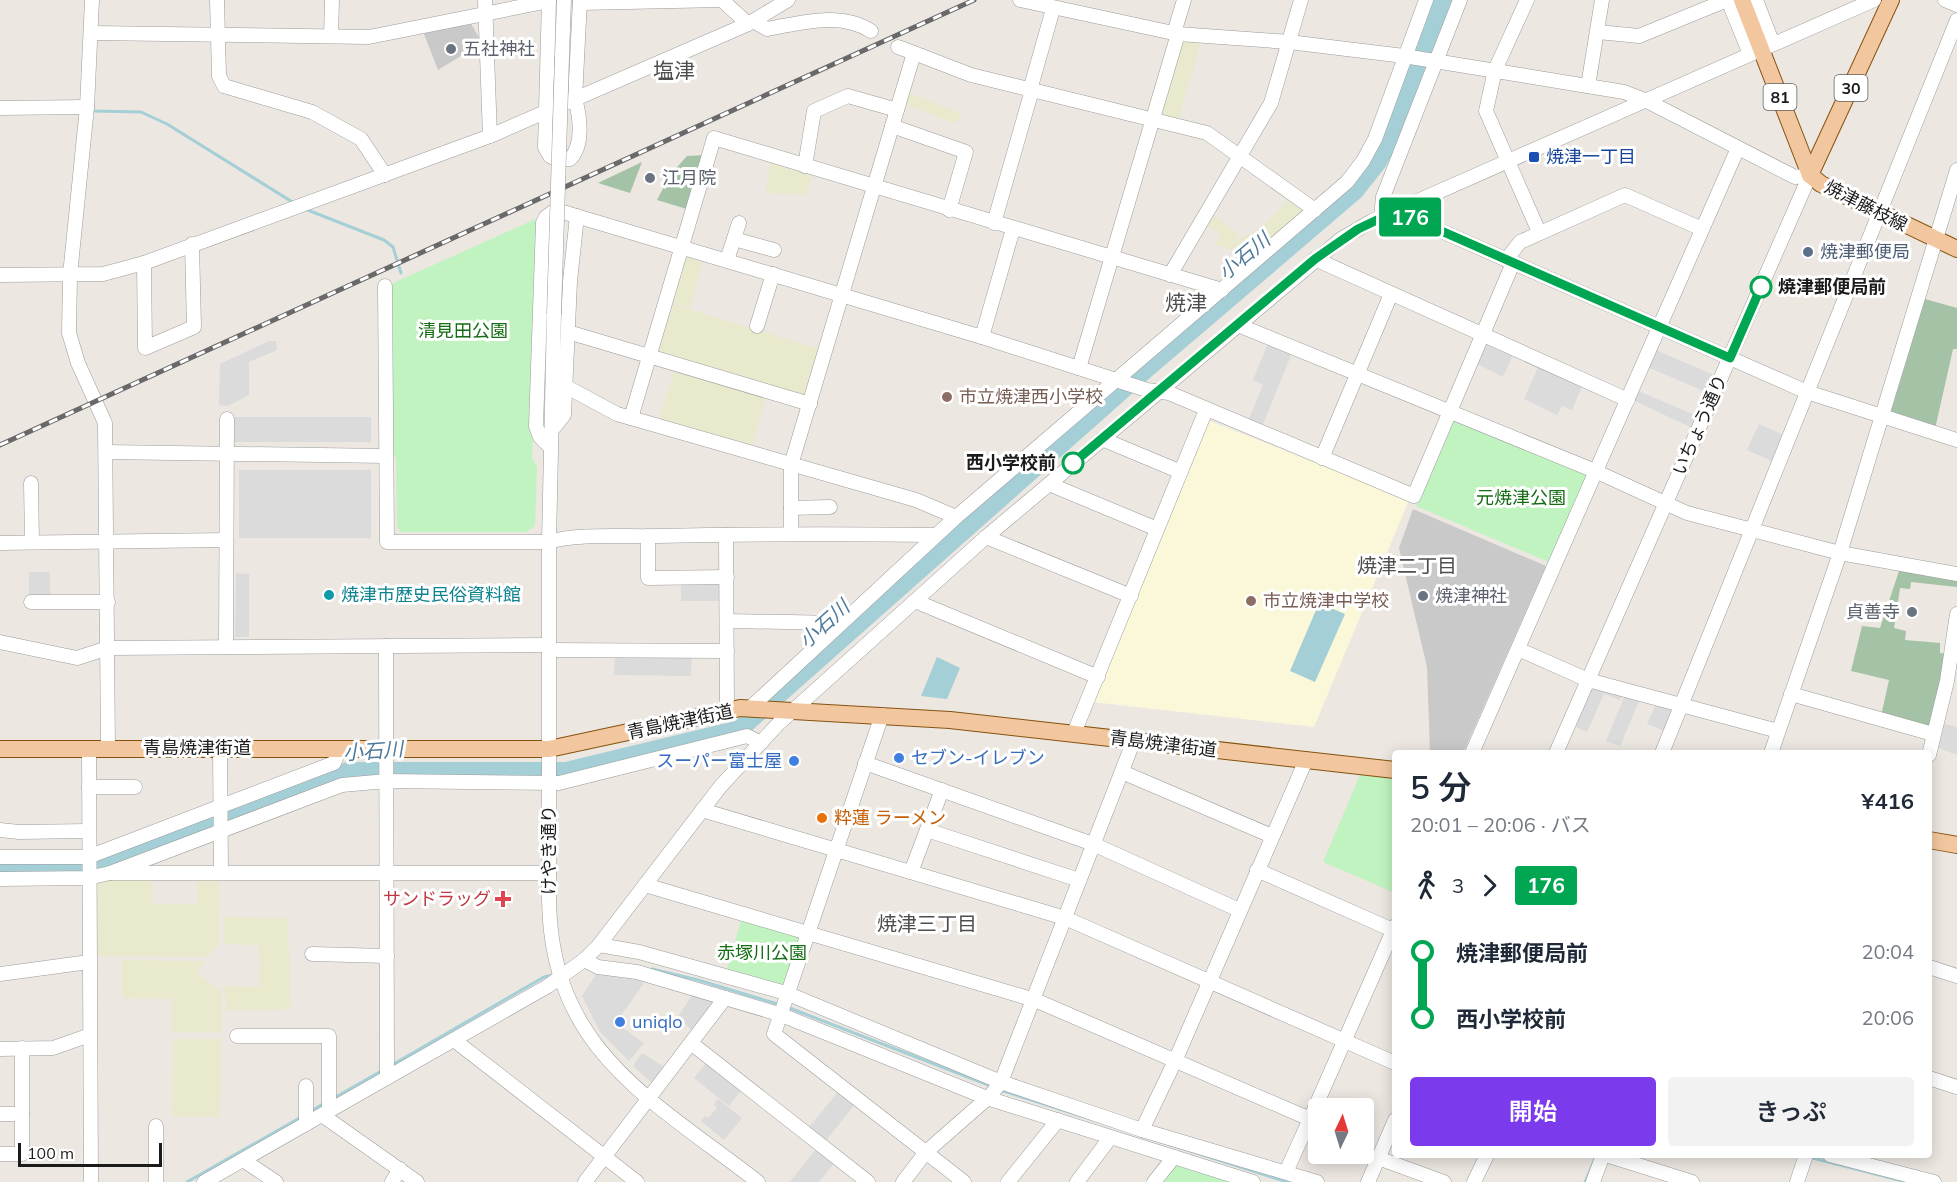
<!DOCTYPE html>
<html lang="ja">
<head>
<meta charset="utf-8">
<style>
	:root { --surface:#fff; --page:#f2f2f3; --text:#1f2937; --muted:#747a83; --accent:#7c3aed }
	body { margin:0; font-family:Mulish,"Noto Sans JP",sans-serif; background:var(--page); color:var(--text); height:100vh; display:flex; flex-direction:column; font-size:22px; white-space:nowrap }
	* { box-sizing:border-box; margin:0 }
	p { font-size:20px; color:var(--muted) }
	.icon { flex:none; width:33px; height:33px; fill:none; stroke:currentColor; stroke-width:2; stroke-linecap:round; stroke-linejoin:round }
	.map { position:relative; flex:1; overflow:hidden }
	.details { position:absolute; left:1392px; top:750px; width:540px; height:408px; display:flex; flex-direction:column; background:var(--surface); border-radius:6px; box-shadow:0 3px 15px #0003 }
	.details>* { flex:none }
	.badge { padding:0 12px; border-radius:4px; font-size:21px; line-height:39px }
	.needle { width:39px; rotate:4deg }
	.buttons { position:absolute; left:1308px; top:1098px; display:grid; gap:12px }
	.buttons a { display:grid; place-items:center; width:66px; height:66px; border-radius:6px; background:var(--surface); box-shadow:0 3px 15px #0003; font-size:30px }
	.scale { position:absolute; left:18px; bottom:15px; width:144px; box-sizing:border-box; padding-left:6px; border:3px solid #1b1b1b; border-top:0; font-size:16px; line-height:21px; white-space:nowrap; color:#1b1b1b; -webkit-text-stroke:4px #fff; paint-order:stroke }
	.map>.badge { position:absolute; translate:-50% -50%; box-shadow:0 0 0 3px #fff }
	.legs { display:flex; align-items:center; gap:9px; height:66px; padding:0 18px; font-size:20px }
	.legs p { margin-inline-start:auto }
	.headline { display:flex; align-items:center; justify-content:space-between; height:102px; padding:0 18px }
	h1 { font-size:33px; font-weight:600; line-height:45px }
	.button { display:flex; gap:12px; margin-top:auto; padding:12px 18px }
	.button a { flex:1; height:69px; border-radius:6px; background:var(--accent); color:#fff; font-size:24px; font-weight:600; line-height:69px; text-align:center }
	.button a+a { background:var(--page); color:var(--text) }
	ul { padding:0 18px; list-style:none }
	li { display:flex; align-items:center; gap:21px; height:66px; font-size:22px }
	li i { display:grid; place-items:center; width:9px; height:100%; margin:0 8px; background:currentColor }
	li i::after { content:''; width:15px; height:15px; margin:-8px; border:4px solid; border-radius:50%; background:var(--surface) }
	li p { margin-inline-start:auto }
	li:first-child i { background:linear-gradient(#0000 50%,currentColor 0) }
	li:last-child i { background:linear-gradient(currentColor 50%,#0000 0) }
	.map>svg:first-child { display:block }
	.education { fill:#fbf8da }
	.religious { fill:#c9c9c9 }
	.farmland { fill:#e9e9ce }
	.cemetery { fill:#a4c2a6 }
	.park { fill:#c1f3c1 }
	.parking { fill:#dbdbdb }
	.water { fill:#a5cfd6 }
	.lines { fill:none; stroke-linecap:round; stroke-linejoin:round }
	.stream { stroke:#a5cfd6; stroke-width:3 }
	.river { stroke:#a5cfd6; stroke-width:18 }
	.minor-casing { stroke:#9c9c9c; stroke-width:15 }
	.major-casing { stroke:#85520d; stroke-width:18 }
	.minor { stroke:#fff; stroke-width:14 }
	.major { stroke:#f2c79f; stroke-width:16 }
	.rail-casing { stroke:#696969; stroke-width:5 }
	.rail { stroke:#fff; stroke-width:3; stroke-dasharray:9; stroke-linecap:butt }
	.minor-bridge-casing { stroke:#9c9c9c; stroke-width:15; stroke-linecap:butt }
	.minor-bridge { stroke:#fff; stroke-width:14 }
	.line-1-casing { stroke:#fff; stroke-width:14 }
	.line-1 { stroke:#00a651; stroke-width:9 }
	.worship-dot { fill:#6b7280; stroke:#fff; stroke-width:2 }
	.transit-dot { fill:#1a4fb4; stroke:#fff; stroke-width:2 }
	.service-dot { fill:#5c6f8a; stroke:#fff; stroke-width:2 }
	.stop-1-dot { fill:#fff; stroke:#00a651; stroke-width:3 }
	.education-dot { fill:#8d6e63; stroke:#fff; stroke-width:2 }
	.culture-dot { fill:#0f9aa8; stroke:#fff; stroke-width:2 }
	.shop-dot { fill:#3f7fe0; stroke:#fff; stroke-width:2 }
	.food-dot { fill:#e8710a; stroke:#fff; stroke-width:2 }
	.health-dot { fill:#e0444e; stroke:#fff; stroke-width:2 }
	.labels { text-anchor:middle; stroke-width:6; stroke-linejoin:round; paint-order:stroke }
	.shield { fill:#fff; stroke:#5f5f5f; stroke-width:1.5 }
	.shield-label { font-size:16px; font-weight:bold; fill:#1b1b1b }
	.worship-label { font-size:18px; fill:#5b616d; stroke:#fff; text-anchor:start }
	.transit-label { font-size:18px; fill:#164399; stroke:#fff; text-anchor:start }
	.street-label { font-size:18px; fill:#1b1b1b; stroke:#fff }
	.service-label { font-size:18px; fill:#4e5e75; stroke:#fff; text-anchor:start }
	.stop-label { font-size:18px; font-weight:bold; fill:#1b1b1b; stroke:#fff; text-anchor:start }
	.park-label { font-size:18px; fill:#156d15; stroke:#fff }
	.education-label { font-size:18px; fill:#785e54; stroke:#fff; text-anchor:start }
	.culture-label { font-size:18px; fill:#0d838f; stroke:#fff; text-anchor:start }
	.shop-label { font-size:18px; fill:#366cbe; stroke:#fff; text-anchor:start }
	.food-label { font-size:18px; fill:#c56008; stroke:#fff; text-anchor:start }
	.health-label { font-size:18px; fill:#be3a42; stroke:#fff; text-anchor:end }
	.water-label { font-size:20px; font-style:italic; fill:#4e7a9a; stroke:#fff }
	.neighbourhood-label { font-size:20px; fill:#4e4e4e; stroke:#fff }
	.quarter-label { font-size:21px; fill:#4e4e4e; stroke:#fff }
</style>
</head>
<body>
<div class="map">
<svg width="1957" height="1182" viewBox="0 0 1957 1182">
	<rect width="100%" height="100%" fill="#ece7e1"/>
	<!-- education -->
	<path class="education" d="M1210,421l199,79 -95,227 -222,-25z"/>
	<!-- religious -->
	<g class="religious">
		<path d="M469,20l13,23 -44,27 -14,-36 10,-7z"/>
		<path d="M1413,509l133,57 -83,187h-33l-3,-86 -28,-119z"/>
	</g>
	<!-- farmland -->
	<g class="farmland">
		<path d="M1181,42h20l-23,80 -19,-6z"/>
		<path d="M906,92l55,21 -5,11 -53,-21z"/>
		<path d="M771,159l42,14 -7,22 -40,-2z"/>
		<path d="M1290,198l20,14 -57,47 -20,-8 6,-12 21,-10z"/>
		<path d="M1211,213l24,18 3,7 -6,12 -17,-5 6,-10 -17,-11z"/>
		<path d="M684,252l20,6 -14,50 -20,-7z"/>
		<path d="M669,303l154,47 -16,49 -152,-46z"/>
		<path d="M676,366l91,27 -16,57 -94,-27z"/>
		<path d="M152,877l1,27h45l-1,-27h22v65l-11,15 -115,-1v-76z"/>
		<path d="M223,917l65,1 3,91 -65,2 -1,-25 34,1 1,-22 -2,-20 -34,-1z"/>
		<path d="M122,960l83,1 -8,12 25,19v40h-51v-33l-49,-1z"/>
		<path d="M173,1039h48l-1,78h-48z"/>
	</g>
	<!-- cemetery -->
	<g class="cemetery">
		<path d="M706,155l-16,55 -33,-10 13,-25 17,-19z"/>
		<path d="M642,162l-12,31 -32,-10z"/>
		<path d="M1925,299l32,9v41h-4l-18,80 -45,-14z"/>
		<path d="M1900,568l57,11v8l-46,-5 -1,7 -10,-1 -6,40 12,3 -1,9 35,3v10l7,1 -16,76 -50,-14 8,-36 -38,-9 11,-45 18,2z"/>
	</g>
	<!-- park -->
	<g class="park">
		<path d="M540,217l-8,242 5,7 -2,60 -9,6h-125l-4,-5 -1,-70 -4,-1 -1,-172z"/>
		<path d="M1453,417l137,56 -39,90 -135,-57z"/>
		<path d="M1360,775l35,4v114l-72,-31z"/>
		<path d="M742,917l59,20 -16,50 -59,-14z"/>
		<path d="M1174,1164l67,18h-81z"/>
	</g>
	<!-- parking -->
	<g class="parking">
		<path d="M1484,340l30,13 -11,24 -28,-14z"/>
		<path d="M269,341h7l1,9 -28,12v33l-21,11 -9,-1 1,-41z"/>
		<path d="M1268,343l24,10 -30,74 -14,-6 15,-36 -10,-5z"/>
		<path d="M1653,349l61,26 -8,17 -61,-26z"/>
		<path d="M1539,365l44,19 -11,26 -10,-4 -5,9 -33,-16z"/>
		<path d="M1636,390l61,26 -5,12 -61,-29z"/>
		<rect x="233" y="417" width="138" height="25"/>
		<path d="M1759,424l27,12 -12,26 -27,-12z"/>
		<rect x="239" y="470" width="132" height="68"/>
		<rect x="29" y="572" width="21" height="28"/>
		<path d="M236,573l13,1v63h-14z"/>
		<rect x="681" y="581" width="41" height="20"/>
		<path d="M692,654l-1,22 -77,-1 1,-20z"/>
		<path d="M1591,686l32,8 -3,6 -16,-6 -17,38 -13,-6z"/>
		<path d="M1625,695l15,4 -20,47 -14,-5z"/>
		<path d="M1656,704l20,5 -9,23 -20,-8z"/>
		<path d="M1942,723l15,4v28l-21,-8z"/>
		<path d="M597,973l49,7 -30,43 28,20 -15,18 -29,-29 -18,-36z"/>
		<path d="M693,994l25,7 -24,30 -17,-13z"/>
		<path d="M642,1053l24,15 -13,16 -20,-18z"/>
		<path d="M707,1062l36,26 -14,18 -35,-28z"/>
		<path d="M839,1091l16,13 -30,38 -17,-14z"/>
		<path d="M718,1099l24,19 -18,22 -23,-19 4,-5 3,2 9,-10 -3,-4z"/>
		<path d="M817,1148l18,14 -16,20h-29z"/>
	</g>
	<!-- water -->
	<g class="water">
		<path d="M1319,603l26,11 -30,68 -25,-11z"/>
		<path d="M937,657l23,11 -13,31 -26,-3z"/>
	</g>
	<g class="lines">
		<!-- stream -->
		<g class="stream">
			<path d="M92,111l49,1 26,12 127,79"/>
			<path d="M305,209l79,31 9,7 8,26"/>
			<path d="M957,523l8,5"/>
			<path d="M652,969l46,11 83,25"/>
			<path d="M787,1007l204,79"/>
			<path d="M392,1065l152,-88 9,-2"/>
			<path d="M1000,1090l287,92"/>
			<path d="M334,1098l49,-28"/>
			<path d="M311,1111l12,-7"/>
			<path d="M1809,1157l97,25"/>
			<path d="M187,1182l116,-66"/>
			<path d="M1585,1182l10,-23"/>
		</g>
		<!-- river -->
		<path class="river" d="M0,867h104l244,-96h218l174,-42 403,-357 212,-181 23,-29 15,-28 50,-134"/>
		<!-- minor casing -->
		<g class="minor-casing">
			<g id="minor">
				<path d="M92,0l-5,107 -17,168 -1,58 9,30 27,60 3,326"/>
				<path d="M217,0l2,76 5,10 88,26 49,27 24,36"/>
				<path d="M485,0l5,136"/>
				<path d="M549,0l-4,147 5,9 6,3h14c14,-14 10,-43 5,-60l5,-99"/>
				<path d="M722,0l26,24"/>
				<path d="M1020,0l158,34 111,8 115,14 220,36 21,8 150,77 15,-2 -254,578"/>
				<path d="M1527,0l-32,70 -9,41 53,121"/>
				<path d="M1728,0l22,54"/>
				<path d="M1756,0l17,44"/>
				<path d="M1945,0l12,5"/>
				<path d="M580,3l142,-3"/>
				<path d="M753,21l14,8c34,-6 73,-18 104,2"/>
				<path d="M1598,32l41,4 88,-36"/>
				<path d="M92,33l277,4 180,-36"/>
				<path d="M1174,33l10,-33"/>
				<path d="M331,36l1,-36"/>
				<path d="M898,47l16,6"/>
				<path d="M562,57l2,-57"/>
				<path d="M1588,86l14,-86"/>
				<path d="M1030,90l23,-81"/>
				<path d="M0,108l87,-1"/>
				<path d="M892,126l74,26 -17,58"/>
				<path d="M805,166l9,-55 34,-15 49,14"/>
				<path d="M1396,211l411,181 150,48"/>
				<path d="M1381,217l2,-20 77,-197"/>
				<path d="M994,223l38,-133"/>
				<path d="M734,239l40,11"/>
				<path d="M1315,259l313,141"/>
				<path d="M727,260l12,-37"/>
				<path d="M1506,260l14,-18 105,-47 77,34"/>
				<path d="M144,263l1,85 49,-21 -2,-83"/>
				<path d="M0,275l103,-1 41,-11 346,-127 258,-112 40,-24"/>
				<path d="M1170,275l101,-172 30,-103"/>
				<path d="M385,286l2,256h162c28,-9 77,-5 108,-6 93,-2 186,-2 279,-1"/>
				<path d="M554,314l-5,228v355c1,153 101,201 209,285"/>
				<path d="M1238,325l357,146 92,42 153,40 117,21"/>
				<path d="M757,326l16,-52"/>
				<path d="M568,332l242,72"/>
				<path d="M982,337l31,-108"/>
				<path d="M1079,368l99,-334"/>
				<path d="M565,386l52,28 299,86 40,17"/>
				<path d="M631,418l83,-280 508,152"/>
				<path d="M551,431l13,-16 6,-134 7,-65"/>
				<path d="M1102,439l79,33"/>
				<path d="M550,447l-10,-10 -4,-11 7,-203 3,-6 10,-7 426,127 165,53 22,3 245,103 99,-233"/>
				<path d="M106,452l280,4"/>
				<path d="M1322,458l69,-164"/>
				<path d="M31,483l1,59"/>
				<path d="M1049,484l108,45"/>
				<path d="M791,508l39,-1"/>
				<path d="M791,533v-68l123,-412 57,22 236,58 108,77"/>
				<path d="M726,535l1,175"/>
				<path d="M648,536v42l79,-1"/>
				<path d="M986,537l145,59"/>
				<path d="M0,543l226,-3"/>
				<path d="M915,601l183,76"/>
				<path d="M31,602h77"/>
				<path d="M728,621l112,2"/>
				<path d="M0,642l77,16 31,-10 441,-3"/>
				<path d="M386,646l1,432"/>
				<path d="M226,647l1,-228"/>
				<path d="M1518,649l70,31 190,51"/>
				<path d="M549,650l178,1"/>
				<path d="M1791,694l142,40"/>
				<path d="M749,709l206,-191 392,-336 16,-21 12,-22 51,-139"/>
				<path d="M882,715l-108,319 190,148"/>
				<path d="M1074,733l132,-323"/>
				<path d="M220,748l1,124"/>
				<path d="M89,749l2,433"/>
				<path d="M1472,753l266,-605"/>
				<path d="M1662,753l295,-733"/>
				<path d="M1771,753l69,-200 117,-383"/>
				<path d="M1929,755l18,-74 10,-67"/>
				<path d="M865,763l228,81 146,66"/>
				<path d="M1122,772l150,64"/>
				<path d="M89,787h46"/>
				<path d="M702,810l363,108 330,145"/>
				<path d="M0,830l19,2 69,-1"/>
				<path d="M927,830l152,50"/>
				<path d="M0,857h88l246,-94 6,-14"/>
				<path d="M1257,870l138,61"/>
				<path d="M911,872l31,-82"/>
				<path d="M110,873l232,-88 45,-4 172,2 188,-47 14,7"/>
				<path d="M0,879l88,-1 22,-5h439"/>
				<path d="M645,885l390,115 275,119 85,-193"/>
				<path d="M599,945l40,7 147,41 215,89 141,48 175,52"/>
				<path d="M312,954l75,2"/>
				<path d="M584,960l14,7 39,5 142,42 208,84 266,84"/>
				<path d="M1929,967l28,9"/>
				<path d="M0,974l89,-12"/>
				<path d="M237,1036h92v75"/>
				<path d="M454,1040l183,142"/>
				<path d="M691,1043l177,139"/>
				<path d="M0,1049l53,-1 37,-13"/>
				<path d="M1929,1078l28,9"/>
				<path d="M0,1114h22"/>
				<path d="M322,1115l95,67"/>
				<path d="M306,1124v-38"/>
				<path d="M1142,1130l33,-69 131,-301"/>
				<path d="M0,1154h22v-106"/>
				<path d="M1606,1155l86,27"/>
				<path d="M1830,1155l104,27"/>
				<path d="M1378,1158l66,24"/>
				<path d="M243,1160l33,22"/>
				<path d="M1286,1172l24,-53"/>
				<path d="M156,1182v-56"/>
				<path d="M204,1182l344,-196 36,-26 15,-15 121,-158 58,-63 208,-187 355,-298 31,-18 502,-221"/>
				<path d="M392,1182l8,-13"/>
				<path d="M585,1182l140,-184"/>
				<path d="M903,1182l23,-30 64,-56 11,-14 133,-342"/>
				<path d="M1008,1182l50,-62"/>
				<path d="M1077,1182l33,-44"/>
				<path d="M1154,1182l20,-25"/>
				<path d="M1368,1182l27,-62"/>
				<path d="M1474,1182l13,-27"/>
				<path d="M1593,1182l10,-27"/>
				<path d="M1797,1182l9,-27"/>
			</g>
		</g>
		<!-- major casing -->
		<g class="major-casing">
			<g id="major">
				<path d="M1742,0l68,175"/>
				<path d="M1810,175l81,-175"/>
				<path d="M1810,175l11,9 136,65"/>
				<path d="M0,749h549l191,-41 210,12 445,50"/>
				<path d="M1929,840l28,5"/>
			</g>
		</g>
		<!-- minor -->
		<use href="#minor" class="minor"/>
		<!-- major -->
		<use href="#major" class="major"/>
		<!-- rail casing -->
		<g class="rail-casing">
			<path id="rail" d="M0,445l974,-445"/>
		</g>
		<!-- rail -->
		<use href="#rail" class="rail"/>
		<!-- minor-bridge casing -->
		<g class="minor-bridge-casing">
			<path id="minor-bridge" d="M554,314l8,-257"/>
		</g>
		<!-- minor-bridge -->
		<use href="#minor-bridge" class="minor-bridge"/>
	</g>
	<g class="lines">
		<!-- line-1 casing -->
		<g class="line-1-casing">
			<path id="line-1" d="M1073,463l242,-204 43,-30 38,-18 334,147 31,-71"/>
		</g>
		<!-- line-1 -->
		<use href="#line-1" class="line-1"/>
	</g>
	<!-- markers -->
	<g class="worship-dot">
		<circle cx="451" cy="49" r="6"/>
		<circle cx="650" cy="178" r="6"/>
		<circle cx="1423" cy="596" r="6"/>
		<circle cx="1912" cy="612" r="6"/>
	</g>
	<rect class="transit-dot" x="1528" y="151" width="12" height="12" rx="3"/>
	<circle class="service-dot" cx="1808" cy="252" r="6"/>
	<g class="stop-1-dot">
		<circle cx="1761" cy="287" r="10"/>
		<circle cx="1073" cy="463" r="10"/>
	</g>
	<g class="education-dot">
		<circle cx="947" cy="397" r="6"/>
		<circle cx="1251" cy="601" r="6"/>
	</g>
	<circle class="culture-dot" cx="329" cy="595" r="6"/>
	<g class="shop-dot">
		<circle cx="899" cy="758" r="6"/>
		<circle cx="794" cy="761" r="6"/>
		<circle cx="620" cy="1022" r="6"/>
	</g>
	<circle class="food-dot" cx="822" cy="818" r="6"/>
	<path class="health-dot" d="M500 890h6v6h6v6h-6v6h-6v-6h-6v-6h6z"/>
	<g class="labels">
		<!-- shield labels -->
		<g class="shield">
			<rect x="1834.5" y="75" width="33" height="26" rx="4.5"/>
			<rect x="1763.5" y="84" width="33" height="26" rx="4.5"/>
		</g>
		<g class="shield-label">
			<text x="1851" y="94">30</text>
			<text x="1780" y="103">81</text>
		</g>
		<!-- worship labels -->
		<g class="worship-label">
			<text x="463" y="55">五社神社</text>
			<text x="662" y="184">江月院</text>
			<text x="1435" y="602">焼津神社</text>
			<text x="1900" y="618" text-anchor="end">貞善寺</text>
		</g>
		<!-- transit labels -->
		<g class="transit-label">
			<text x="1546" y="163">焼津一丁目</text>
		</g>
		<!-- street labels -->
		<g class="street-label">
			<text transform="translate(1866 206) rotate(27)" y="6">焼津藤枝線</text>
			<text transform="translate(1700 425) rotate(-66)" y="6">いちょう通り</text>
			<text transform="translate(680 722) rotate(-12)" y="6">青島焼津街道</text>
			<text transform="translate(1163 744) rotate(7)" y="6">青島焼津街道</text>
			<text x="197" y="754">青島焼津街道</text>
			<text transform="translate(549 850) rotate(-90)" y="6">けやき通り</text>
		</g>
		<!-- service labels -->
		<g class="service-label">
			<text x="1820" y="258">焼津郵便局</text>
		</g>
		<!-- stop labels -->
		<g class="stop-label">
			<text x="1778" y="293">焼津郵便局前</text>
			<text x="1056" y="469" text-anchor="end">西小学校前</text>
		</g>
		<!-- park labels -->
		<g class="park-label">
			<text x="463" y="337">清見田公園</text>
			<text x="1521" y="504">元焼津公園</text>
			<text x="762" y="959">赤塚川公園</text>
		</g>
		<!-- education labels -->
		<g class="education-label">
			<text x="959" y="403">市立焼津西小学校</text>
			<text x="1263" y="607">市立焼津中学校</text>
		</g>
		<!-- culture labels -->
		<g class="culture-label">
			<text x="341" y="601">焼津市歴史民俗資料館</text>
		</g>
		<!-- shop labels -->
		<g class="shop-label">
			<text x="911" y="764">セブン-イレブン</text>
			<text x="782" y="767" text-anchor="end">スーパー富士屋</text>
			<text x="632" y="1028">uniqlo</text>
		</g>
		<!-- food labels -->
		<g class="food-label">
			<text x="834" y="824">粋蓮 ラーメン</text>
		</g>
		<!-- health labels -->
		<g class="health-label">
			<text x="491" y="905">サンドラッグ</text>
		</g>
		<!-- water labels -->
		<g class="water-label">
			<text transform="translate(1244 256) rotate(-40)" y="7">小石川</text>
			<text transform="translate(824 624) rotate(-42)" y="7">小石川</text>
			<text transform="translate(373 751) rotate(-4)" y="7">小石川</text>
		</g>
		<!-- neighbourhood labels -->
		<g class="neighbourhood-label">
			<text x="1407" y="573">焼津二丁目</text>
			<text x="927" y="931">焼津三丁目</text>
		</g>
		<!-- quarter labels -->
		<g class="quarter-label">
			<text x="674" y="78">塩津</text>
			<text x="1186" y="310">焼津</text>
		</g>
	</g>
</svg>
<div class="buttons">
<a><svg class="needle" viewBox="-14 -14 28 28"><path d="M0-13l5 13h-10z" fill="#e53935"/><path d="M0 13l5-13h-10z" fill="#747a83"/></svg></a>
</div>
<div class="scale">100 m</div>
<b class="badge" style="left:1410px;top:217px;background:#00a651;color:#fff">176</b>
<section class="details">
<div class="headline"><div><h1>5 分</h1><p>20:01 – 20:06 · バス</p></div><b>¥416</b></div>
<div class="legs"><svg class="icon" aria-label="walk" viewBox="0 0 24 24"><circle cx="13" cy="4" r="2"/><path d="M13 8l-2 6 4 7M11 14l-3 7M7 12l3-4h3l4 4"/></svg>3<svg class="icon" aria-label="forward" viewBox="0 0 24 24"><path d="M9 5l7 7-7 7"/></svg><b class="badge" style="background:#00a651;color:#fff">176</b></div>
<ul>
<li><i style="color:#00a651"></i><b>焼津郵便局前</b><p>20:04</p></li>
<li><i style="color:#00a651"></i><b>西小学校前</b><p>20:06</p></li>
</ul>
<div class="button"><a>開始</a><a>きっぷ</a></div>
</section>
</div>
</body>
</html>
